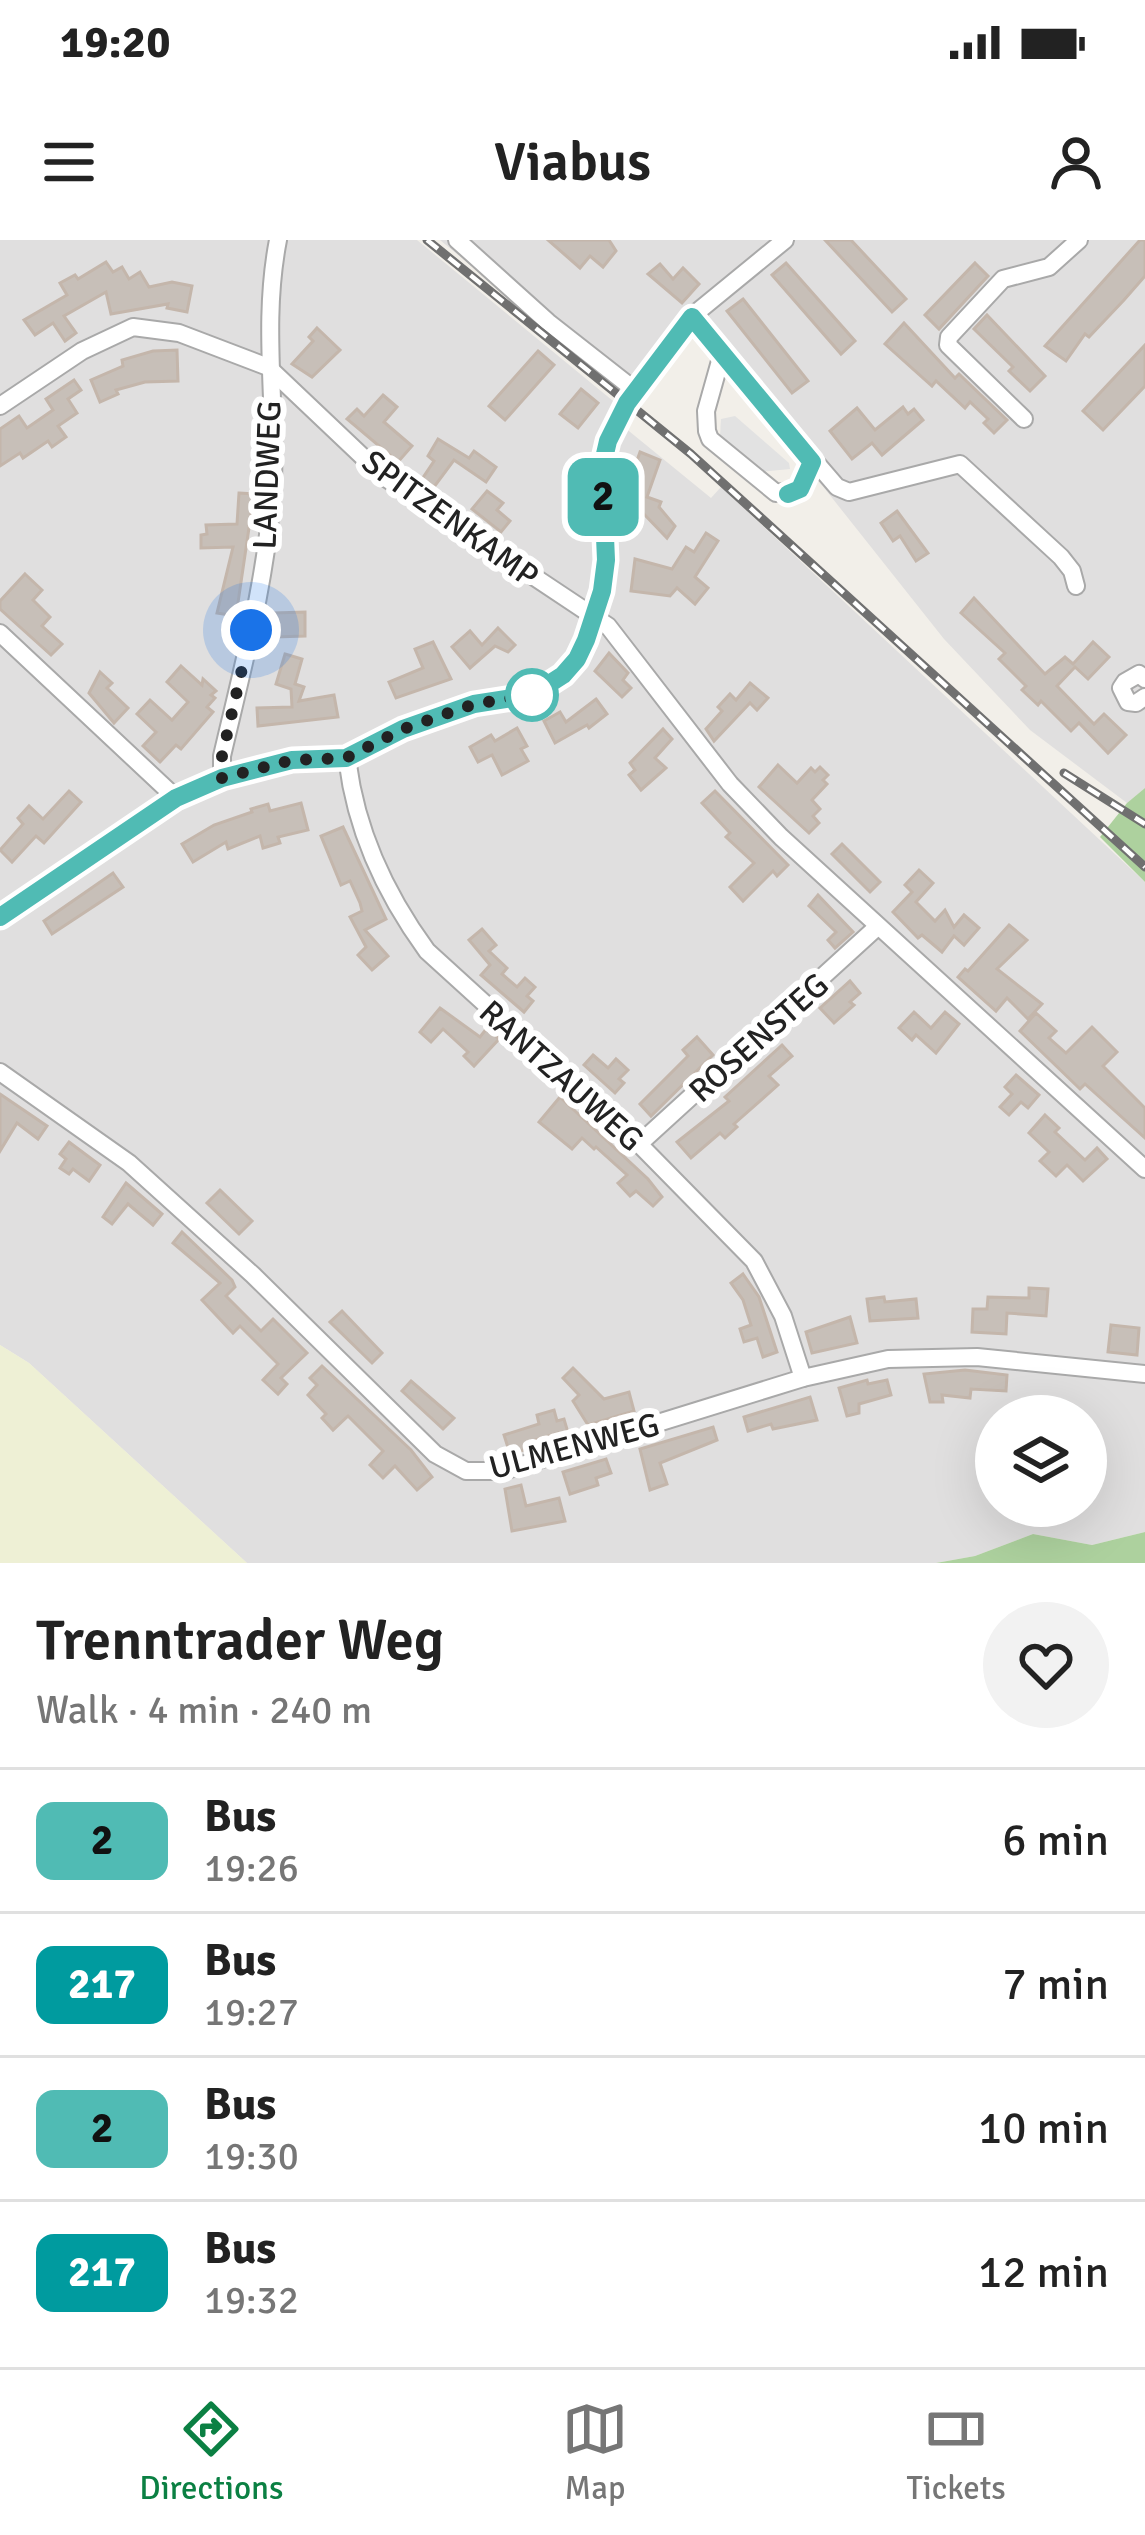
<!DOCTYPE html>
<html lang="en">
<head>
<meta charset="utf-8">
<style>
	:root { --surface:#fff; --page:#f2f2f2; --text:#222; --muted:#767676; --line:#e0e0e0; --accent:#0b8043 }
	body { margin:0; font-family:Signika,sans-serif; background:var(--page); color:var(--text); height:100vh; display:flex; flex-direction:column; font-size:45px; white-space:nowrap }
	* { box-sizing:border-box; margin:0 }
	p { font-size:39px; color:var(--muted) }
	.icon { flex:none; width:66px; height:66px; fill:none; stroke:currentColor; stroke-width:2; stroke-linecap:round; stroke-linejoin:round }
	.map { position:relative; height:1323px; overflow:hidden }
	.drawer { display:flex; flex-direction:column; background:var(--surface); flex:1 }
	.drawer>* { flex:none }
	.badge { padding:0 24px; border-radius:18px; font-size:42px; line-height:78px }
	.buttons { position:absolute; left:975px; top:1155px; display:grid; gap:24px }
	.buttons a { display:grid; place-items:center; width:132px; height:132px; border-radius:50%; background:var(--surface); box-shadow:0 12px 48px #0002; font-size:60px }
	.you { position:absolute; width:60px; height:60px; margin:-30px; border:9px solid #fff; border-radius:50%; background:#1a73e8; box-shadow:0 0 0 18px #1a73e833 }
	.map>.badge { position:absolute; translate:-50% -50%; box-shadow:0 0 0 6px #fff }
	.round { display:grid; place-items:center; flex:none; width:126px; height:126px; border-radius:63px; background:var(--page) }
	.summary { display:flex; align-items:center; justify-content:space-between; height:204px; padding:0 36px }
	h1 { font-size:57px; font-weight:600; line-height:90px }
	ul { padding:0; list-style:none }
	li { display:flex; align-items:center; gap:36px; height:144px; padding:0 36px; border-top:3px solid var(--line) }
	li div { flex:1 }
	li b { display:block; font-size:45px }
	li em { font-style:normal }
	li .badge { min-width:132px; font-weight:700; text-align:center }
	.status { display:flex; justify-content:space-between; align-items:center; height:84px; padding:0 60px; background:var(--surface); direction:ltr }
	.status svg { height:33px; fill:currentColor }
	header { display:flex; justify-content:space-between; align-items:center; height:156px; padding:0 36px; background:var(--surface); font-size:54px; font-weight:600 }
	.dock { display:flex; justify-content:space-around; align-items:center; height:168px; border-top:3px solid var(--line); background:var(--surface); font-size:33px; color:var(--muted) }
	.dock a { display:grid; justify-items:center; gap:6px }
	.dock .selected { color:var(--accent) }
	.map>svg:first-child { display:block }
	.residential { fill:#e0dfdf; fill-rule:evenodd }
	.farmland { fill:#eef0d5 }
	.forest { fill:#add19e }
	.parking { fill:#e2e2e2 }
	.building { fill:#c7bfb8; stroke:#c4b6ab; stroke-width:3 }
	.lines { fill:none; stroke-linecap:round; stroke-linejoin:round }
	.minor-casing { stroke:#a9a9a9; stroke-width:20 }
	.minor { stroke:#fff; stroke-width:16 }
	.rail-casing { stroke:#707070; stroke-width:9 }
	.rail { stroke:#fff; stroke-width:4.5; stroke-dasharray:14; stroke-linecap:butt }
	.line-casing { stroke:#fff; stroke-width:27 }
	.line { stroke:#50bbb4; stroke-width:18 }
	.walk { stroke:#222; stroke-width:12; stroke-dasharray:0 21.6 }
	.stop-dot { fill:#fff; stroke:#50bbb4; stroke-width:6 }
	.labels { text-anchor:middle; stroke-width:12; stroke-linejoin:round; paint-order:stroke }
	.street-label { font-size:33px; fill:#222; stroke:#fff }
</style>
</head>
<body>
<div class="status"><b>19:20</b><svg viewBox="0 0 49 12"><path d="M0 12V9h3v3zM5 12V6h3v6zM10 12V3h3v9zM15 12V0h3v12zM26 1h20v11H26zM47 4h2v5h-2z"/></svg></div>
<header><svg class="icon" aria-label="menu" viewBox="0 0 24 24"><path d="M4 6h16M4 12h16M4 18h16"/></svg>Viabus<svg class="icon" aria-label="person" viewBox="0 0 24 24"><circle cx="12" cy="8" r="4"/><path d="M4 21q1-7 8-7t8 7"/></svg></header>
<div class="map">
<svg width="1145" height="1323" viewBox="0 0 1145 1323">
	<rect width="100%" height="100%" fill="#f2efe9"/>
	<!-- residential -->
	<g class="residential">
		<path d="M0,0h417l201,165 6,22 87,71 10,-11 424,395v650l-53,13 -59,-11 -58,22 -39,7h-689l-218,-200 -29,-18zM996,1176h90v90h-90z"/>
		<path d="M440,0h705v548l-18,15 -97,-73 -86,-91 -119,-150 -128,-152 -13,4 -47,62z"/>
	</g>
	<!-- farmland -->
	<path class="farmland" d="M0,1105l29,18 218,200h-247z"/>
	<!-- forest -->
	<g class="forest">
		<path d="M1145,548v94l-45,-45 27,-34z"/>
		<path d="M1145,1292v31h-209l39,-7 58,-22 59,11z"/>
	</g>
	<!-- parking -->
	<path class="parking" d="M735,176l54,47 1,6 -31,3 -39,-36 1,-17z"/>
	<!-- building -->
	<g class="building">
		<path d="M548,0h61l7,11 -13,16 -13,-11 -10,12z"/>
		<path d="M825,0h26l55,59 -14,13z"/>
		<path d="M1140,0h5v36l-21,24 -35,37 -4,-3 -19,27 -21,-15z"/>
		<path d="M106,22l7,10 9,-5 7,12 11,-7 9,15 23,-5 20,4 -5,26 -20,-4 1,-4 -57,10 -5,-22 -42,24 12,17 -11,8 -12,-18 -18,12 -11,-15 43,-25 -7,-12 15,-8 3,4z"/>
		<path d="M786,23l69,78 -14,13 -69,-79z"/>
		<path d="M975,23l13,13 -49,53 -14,-14z"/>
		<path d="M660,24l13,15 10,-11 16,16 -17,19 -34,-29z"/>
		<path d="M743,59l65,82 -16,12 -65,-82z"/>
		<path d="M987,75l58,61 -15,15 -21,-20 4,-4 -39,-38z"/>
		<path d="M904,83l51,55 4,-4 48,46 -13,13 -10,-10 4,-4 -18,-17 -5,6 -29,-27 -4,5 -47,-42z"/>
		<path d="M317,88l23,22 -28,27 -20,-13 21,-23 -4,-4z"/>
		<path d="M1145,105v41l-42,44 -20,-19z"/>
		<path d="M177,110l1,31 -33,1 -29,8 2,4 -18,8 -9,-22 32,-14 -1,-6 31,-9z"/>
		<path d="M538,111l16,14 -49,55 -16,-14z"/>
		<path d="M74,140l7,10 -13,9 9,14 -19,13 8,11 -14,10 -4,-6 -25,17 -3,-5 -20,13v-37l19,-13 8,12 26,-18 -7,-11z"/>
		<path d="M581,149l17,14 -20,25 -18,-14z"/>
		<path d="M383,155l14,12 -13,15 28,24 -14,16 -51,-43 10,-10 7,7z"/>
		<path d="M903,167l5,7 6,-5 9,11 -41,35 -10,-12 -20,16 -22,-28 27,-23 18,22z"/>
		<path d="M438,199l31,19 5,-7 22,16 -10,15 -32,-22 -20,27 -12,-8 12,-18 -6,-5z"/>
		<path d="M640,212l20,8 -13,37 14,5 -2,5 16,19 -8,12 -25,-26 -2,6 -16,-6 14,-38 -5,-2z"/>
		<path d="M487,251l16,12 -6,7 13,11 -9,11 -29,-23z"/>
		<path d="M239,253l15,1 -18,122 -19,-3 16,-66 -32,1v-13l6,-1 -1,-9 31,-1z"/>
		<path d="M897,271l31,42 -12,8 -16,-25 -7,5 -12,-18z"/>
		<path d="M706,293l12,8 -23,36 13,11 -13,16 -18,-16 -7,8 -39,-5 4,-32 37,10 14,-22 8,5z"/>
		<path d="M25,334l17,16 -9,10 17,17 -8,9 20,18 -11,11 -51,-46v-8z"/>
		<path d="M974,358l71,76 20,-17 8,7 20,-22 16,15 -21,22 -13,-12 -18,19 37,38 10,-10 22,21 -18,18 -29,-30 -8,8 -30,-30 -3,4 -16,-15 4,-4 -27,-27 6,-6 -44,-40z"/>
		<path d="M305,372v24l-30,1 -1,-24z"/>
		<path d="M498,388l17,17 -7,7 -13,-6 -25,22 -18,-21 18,-16 12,14z"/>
		<path d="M433,402l18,37 -55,19 -7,-16 34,-14 -8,-19z"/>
		<path d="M609,413l19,20 -5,7 8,8 -9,9 -27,-26z"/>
		<path d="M285,414l17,5 -7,25 9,3 -5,14 35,-6 4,22 -80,9 -1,-18 35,-1 -1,-18 -15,-5z"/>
		<path d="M181,426l21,19 1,-6 13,12 -5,4 4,3 -8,9 6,5 -32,37 -5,-4 -16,17 -17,-16 13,-14 -19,-18 13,-14 22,20 16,-18 -21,-20z"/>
		<path d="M100,432l12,11 -5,5 21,20 -14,15 -25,-30z"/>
		<path d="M750,443l18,15 -11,12 -7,-7 -36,38 -8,-12 16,-18 -4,-4 12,-13 6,6z"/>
		<path d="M596,459l11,15 -18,14 -2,-3 -32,18 -11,-22 16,-9 6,10z"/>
		<path d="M517,488l10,18 -6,3 7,12 -26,14 -10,-20 -14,7 -8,-15 21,-12 4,6z"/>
		<path d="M663,489l9,10 -17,19 11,10 -25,22 -12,-15 6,-5 -5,-7z"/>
		<path d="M778,525l19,18 14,-15 4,4 5,-5 8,8 -5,5 4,4 -15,16 8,9 -7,7 6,7 -10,10 -50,-46z"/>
		<path d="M69,551l12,11 -37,41 -8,-7 -24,26 -12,-12 23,-26 -5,-6 11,-12 14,13z"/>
		<path d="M715,551l73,74 -11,11 -4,-5 -30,30 -13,-14 24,-24 -28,-26 4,-4 -28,-30z"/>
		<path d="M301,563l7,27 -30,7 2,6 -17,5 -3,-12 -32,13 -2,-7 -33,20 -11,-18 32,-19 38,-13 -1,-3 17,-5 2,7z"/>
		<path d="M343,587l43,92 -21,11 23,26 -16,14 -14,-15 8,-8 -16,-30 12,-6 -2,-8 -10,-22 -9,4 -20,-49z"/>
		<path d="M842,604l38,38 -10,10 -38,-38z"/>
		<path d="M919,630l14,13 -17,19 19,19 10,-11 9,17 10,-12 15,13 -15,17 -10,-9 -12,16 -20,-17 -4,3 -25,-26 19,-20 -7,-7z"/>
		<path d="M113,633l10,14 -71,47 -8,-13z"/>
		<path d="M818,655l35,37 -18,16 -7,-8 8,-8 -27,-26z"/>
		<path d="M1009,685l18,15 -30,29 45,35 -14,15 -21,-21 -11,13 -38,-34 7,-8 3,2z"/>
		<path d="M482,689l14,16 -7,6 18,17 -5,6 15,13 8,-9 10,9 -8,9 6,5 -9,11 -43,-37 9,-10 -21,-25z"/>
		<path d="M850,741l10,12 -10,9 4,3 -20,18 -14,-15z"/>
		<path d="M440,768l40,29 7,-9 12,11 -25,27 -10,-10 4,-4 -25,-23 -12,13 -11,-10z"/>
		<path d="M914,772l17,16 14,-16 14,12 -23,29 -20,-18 -4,5 -13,-12z"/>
		<path d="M1036,773l20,18 -7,7 17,15 26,-26 25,25 -14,14 42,42v30l-60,-54 -5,5 -60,-58z"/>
		<path d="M697,797l16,18 -62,61 -11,-12 48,-48 -5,-6z"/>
		<path d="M782,805l10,11 -23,20 9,9 -44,39 3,3 -12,11 -5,-5 -29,25 -14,-16 52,-41 -4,-4z"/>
		<path d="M593,815l15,13 8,-9 12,11 -9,9 5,4 -9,10 -31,-28z"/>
		<path d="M1016,835l23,20 -11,13 -7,-6 -12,13 -9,-8 12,-13 -7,-7z"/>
		<path d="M0,854l47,32 -9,13 -21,-16 -17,28z"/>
		<path d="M560,857l88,82 14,18 -9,9 -17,-15 -6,5 -12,-13 9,-8 -31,-28 -2,2 -12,-11 -10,11 -33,-27z"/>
		<path d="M1045,875l14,13 -4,4 30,28 12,-12 10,11 -24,22 -16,-16 -11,11 -16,-15 9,-9 -20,-19z"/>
		<path d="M69,902l31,23 -11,16 -16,-12 -4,5 -9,-6 6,-9 -6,-5z"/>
		<path d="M126,943l36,31 -9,11 -25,-21 -16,20 -9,-7z"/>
		<path d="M220,950l32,31 -13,13 -32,-31z"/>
		<path d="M182,992l50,48 3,7 -9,9 35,35 12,-12 34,34 -26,25 6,6 -9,10 -15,-14 15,-16 -38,-38 -7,7 -31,-33 18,-17 -47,-40z"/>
		<path d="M743,1034l16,23 18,55 -14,5 -6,-19 -13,4 -4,-13 11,-4 -8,-25 -12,-17z"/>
		<path d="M1029,1048l19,1 -2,27 -39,-3 -1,21 -34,-2 1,-23h14l1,-12 41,1z"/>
		<path d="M884,1057l1,5 31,-3 2,19 -48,3 -3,-22z"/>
		<path d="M342,1071l40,42 -10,10 -42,-41z"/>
		<path d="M850,1077l7,26 -45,10 -6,-21z"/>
		<path d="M1111,1085l28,3 -2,27 -29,-3z"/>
		<path d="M322,1126l89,84 21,27 -15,13 -22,-24 -12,12 -13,-13 13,-14 -35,-35 -15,14 -11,-12 4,-4 -18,-19 9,-10 -7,-7z"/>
		<path d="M573,1128l31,31 25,-7 5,19 -46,14 -15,-24 6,-6 -16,-17z"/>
		<path d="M965,1130l42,5 -1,16 -35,-2 -1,9 -28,-3 1,7h-13l-6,-28z"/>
		<path d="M867,1140l1,4 19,-4 4,15 -32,9v9l-12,3 -8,-28z"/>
		<path d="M411,1141l43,37 -11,11 -41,-38z"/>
		<path d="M810,1157l7,23 -44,9 -2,-5 -23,7 -4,-14z"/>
		<path d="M554,1170l3,11 7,-2 5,17 -10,3 -1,-6 -32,10 2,6 -18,5 -6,-19 35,-11 -2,-9z"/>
		<path d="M713,1187l4,13 -57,23 7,21 -17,6 -10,-41z"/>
		<path d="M606,1219l5,14 -15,5 2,7 -28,9 -7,-22z"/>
		<path d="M521,1245l5,21 33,-8 6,23 -53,10 -7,-42z"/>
	</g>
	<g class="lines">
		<!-- minor casing -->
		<g class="minor-casing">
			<g id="minor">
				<path d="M457,0l91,82 88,69"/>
				<path d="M691,77l146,170 12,5 111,-28 101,93 11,14 4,15"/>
				<path d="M722,114l-16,57 1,20 3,8 66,54 23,-4 13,-27"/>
				<path d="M0,166l82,-55 51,-24 46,6 89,34 116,110 224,149 122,158 51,53 364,332"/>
				<path d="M1024,179l-76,-74 1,-8 54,-58 46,-12 30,-27"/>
				<path d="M0,393l176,165"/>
				<path d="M1145,439l-6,-5 -14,8 -4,6 7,14 8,1 9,-6"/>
				<path d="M347,517c8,72 37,135 80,194l212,193 115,117 29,55 20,62"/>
				<path d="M222,538v-22c21,-90 46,-182 51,-275 3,-82 -11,-159 5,-241"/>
				<path d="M0,677l176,-119 46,-20 70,-18 55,-3 56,-28 71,-25 58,-9 31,-20 14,-16 9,-19 16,-49 4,-31 -4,-93 9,-33 16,-31 64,-86 94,-77"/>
				<path d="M0,832l129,91 124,112 182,179 31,17h37l300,-93 85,-19 89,-2 168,17"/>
				<path d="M639,904l237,-216"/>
			</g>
		</g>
		<!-- minor -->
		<use href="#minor" class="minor"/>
		<!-- rail casing -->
		<g class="rail-casing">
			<g id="rail">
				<path d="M427,0l264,214 454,413"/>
				<path d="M1064,533l81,51"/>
			</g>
		</g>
		<!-- rail -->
		<use href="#rail" class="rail"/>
	</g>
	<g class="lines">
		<!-- line casing -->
		<g class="line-casing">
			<path id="line" d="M0,677l176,-119 46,-20 70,-18 54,-2 57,-29 71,-25 58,-9 31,-20 14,-16 9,-19 16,-49 4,-31 -4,-93 6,-26 19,-38 65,-86 120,145 -12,27 -12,5"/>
		</g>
		<!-- line -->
		<use href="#line" class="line"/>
		<!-- walk -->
		<path class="walk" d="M251,390l-29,126v22l70,-18 54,-2 57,-29 71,-25 58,-9"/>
	</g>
	<!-- markers -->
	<circle class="stop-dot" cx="532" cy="455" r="24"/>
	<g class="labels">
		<!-- street labels -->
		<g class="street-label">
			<text transform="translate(266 235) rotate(-88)" y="12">LANDWEG</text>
			<text transform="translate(451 278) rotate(36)" y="12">SPITZENKAMP</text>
			<text transform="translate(758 797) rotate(-42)" y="12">ROSENSTEG</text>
			<text transform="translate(562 835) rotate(42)" y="12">RANTZAUWEG</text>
			<text transform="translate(574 1205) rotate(-15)" y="12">ULMENWEG</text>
		</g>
	</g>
</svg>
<div class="buttons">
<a><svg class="icon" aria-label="layers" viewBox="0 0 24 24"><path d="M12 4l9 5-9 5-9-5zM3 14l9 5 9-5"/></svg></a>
</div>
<div class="you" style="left:251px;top:390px"></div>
<b class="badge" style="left:603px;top:257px;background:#50bbb4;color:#111">2</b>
</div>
<section class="drawer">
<div class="summary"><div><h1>Trenntrader Weg</h1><p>Walk · 4 min · 240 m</p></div><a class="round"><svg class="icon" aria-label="heart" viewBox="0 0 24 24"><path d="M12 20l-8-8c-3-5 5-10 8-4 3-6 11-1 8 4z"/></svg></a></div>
<ul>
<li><span class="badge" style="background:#50bbb4;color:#111">2</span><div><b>Bus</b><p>19:26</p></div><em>6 min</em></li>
<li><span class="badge" style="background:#009b9f;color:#fff">217</span><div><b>Bus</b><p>19:27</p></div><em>7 min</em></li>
<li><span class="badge" style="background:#50bbb4;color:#111">2</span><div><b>Bus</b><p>19:30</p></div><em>10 min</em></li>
<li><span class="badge" style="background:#009b9f;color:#fff">217</span><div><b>Bus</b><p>19:32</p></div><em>12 min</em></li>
</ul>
</section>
<nav class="dock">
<a class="selected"><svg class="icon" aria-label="directions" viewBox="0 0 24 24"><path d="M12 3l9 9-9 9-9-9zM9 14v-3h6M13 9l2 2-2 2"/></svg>Directions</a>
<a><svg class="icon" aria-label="map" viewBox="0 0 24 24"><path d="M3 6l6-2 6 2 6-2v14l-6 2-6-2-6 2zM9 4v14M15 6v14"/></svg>Map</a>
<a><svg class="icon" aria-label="tickets" viewBox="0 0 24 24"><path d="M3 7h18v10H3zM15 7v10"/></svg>Tickets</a>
</nav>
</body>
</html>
